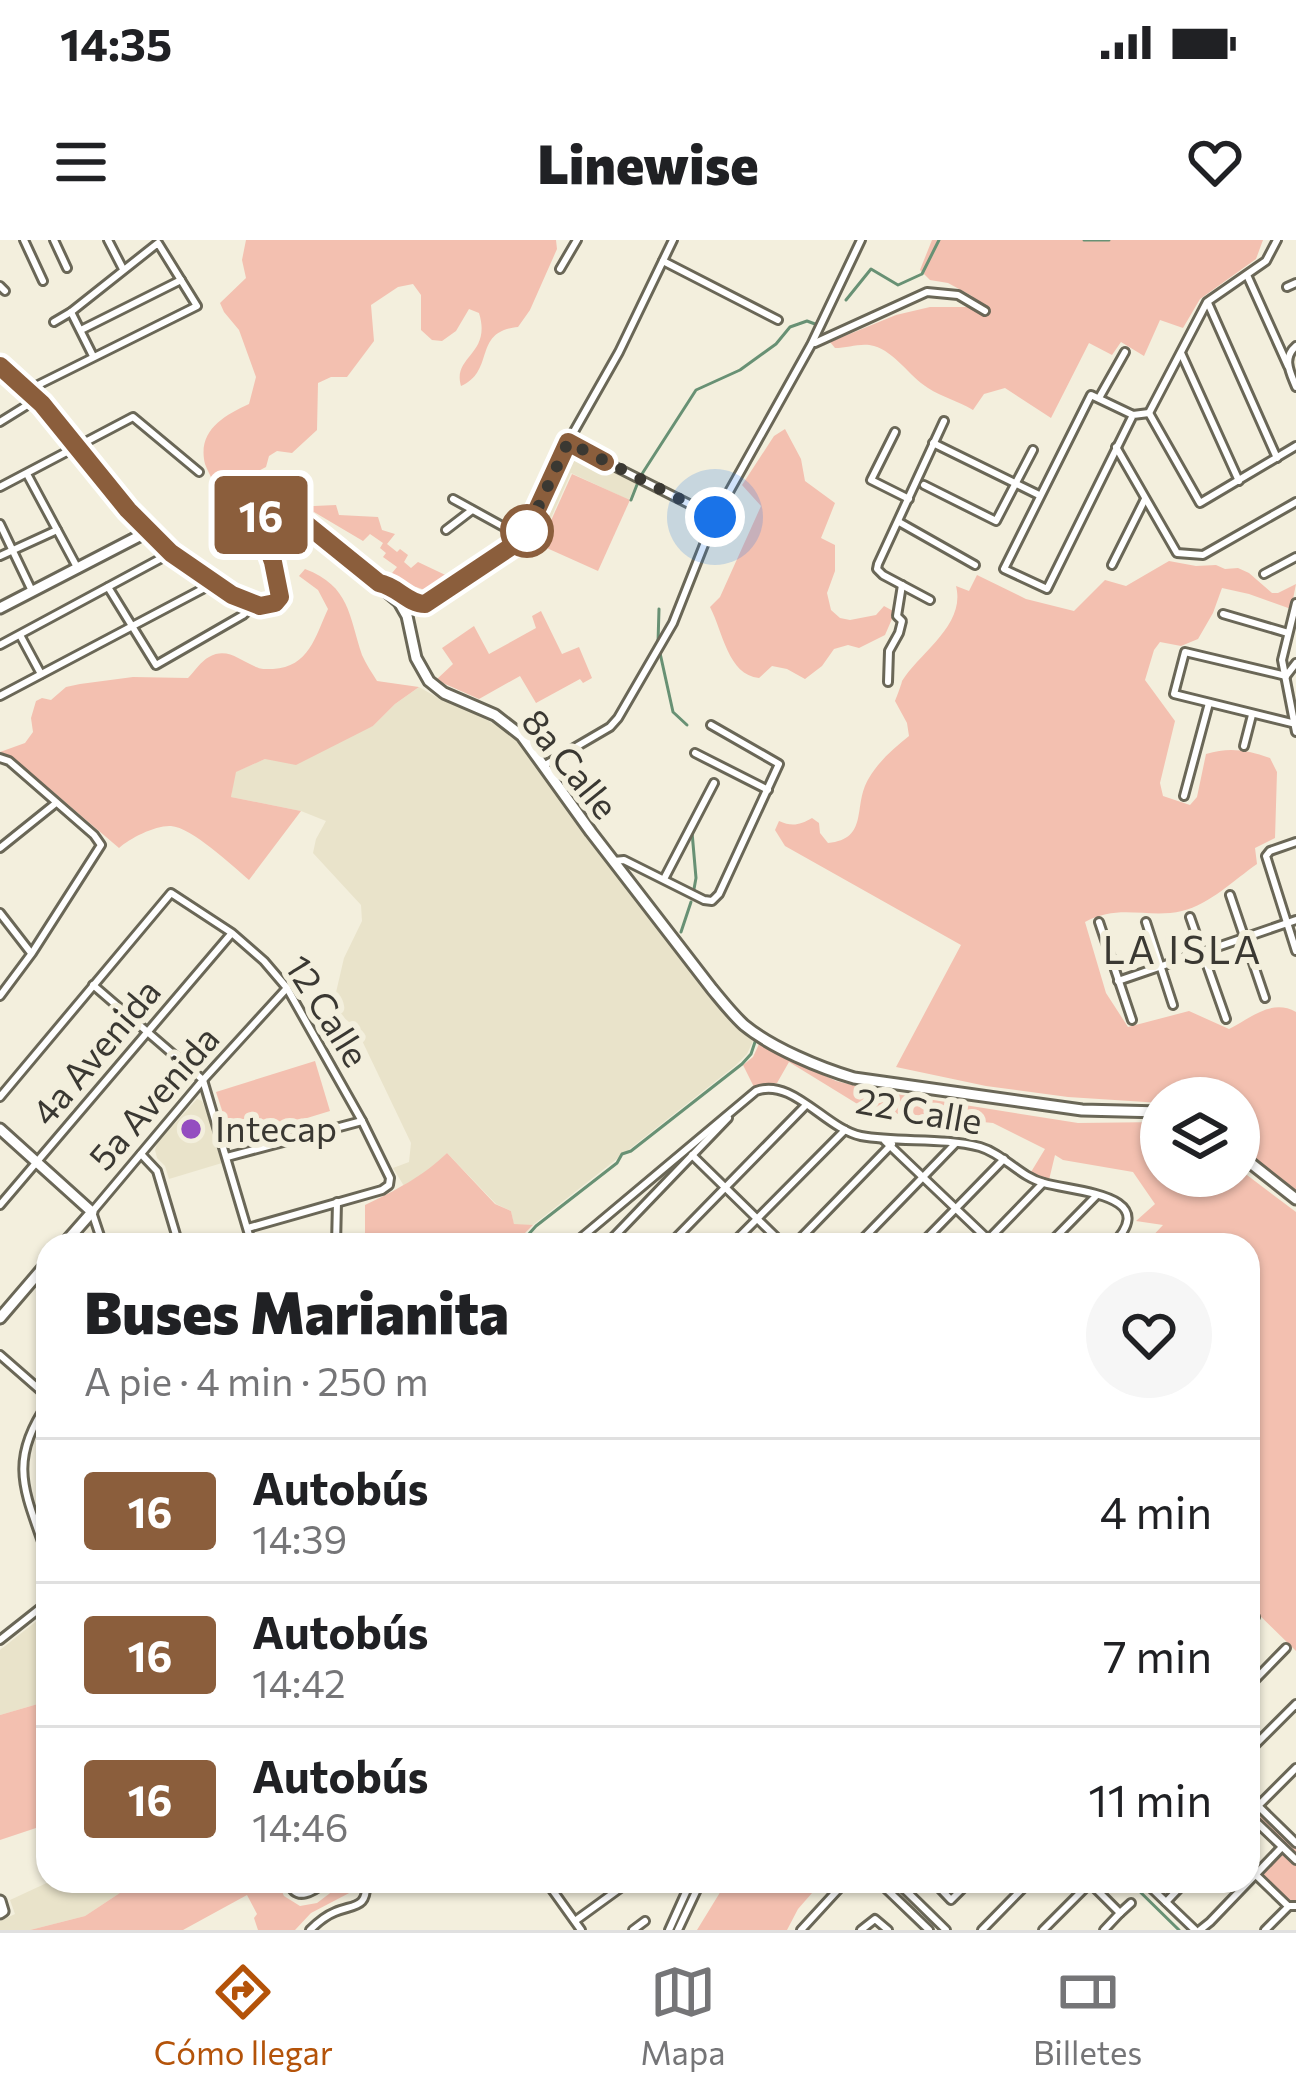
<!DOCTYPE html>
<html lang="es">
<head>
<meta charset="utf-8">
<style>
	:root { --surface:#fff; --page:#f6f6f6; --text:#202124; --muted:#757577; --line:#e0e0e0; --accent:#b45309 }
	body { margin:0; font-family:Commissioner,sans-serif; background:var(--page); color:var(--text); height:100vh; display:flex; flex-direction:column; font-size:45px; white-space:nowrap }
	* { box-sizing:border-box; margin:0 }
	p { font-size:39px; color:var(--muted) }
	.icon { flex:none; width:66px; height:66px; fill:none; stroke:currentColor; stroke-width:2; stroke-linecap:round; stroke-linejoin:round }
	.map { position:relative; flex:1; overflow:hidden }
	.sheet { position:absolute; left:36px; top:993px; width:1224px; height:660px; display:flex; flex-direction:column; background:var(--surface); border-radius:36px; box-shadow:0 3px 9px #0004 }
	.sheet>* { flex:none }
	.badge { padding:0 24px; border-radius:9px; font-size:42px; line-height:78px }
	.buttons { position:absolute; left:1140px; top:837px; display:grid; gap:24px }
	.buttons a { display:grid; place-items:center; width:120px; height:120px; border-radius:50%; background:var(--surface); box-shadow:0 3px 9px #0004; font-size:60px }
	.you { position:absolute; width:60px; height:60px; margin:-30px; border:9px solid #fff; border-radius:50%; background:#1a73e8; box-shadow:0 0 0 18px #1a73e833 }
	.map>.badge { position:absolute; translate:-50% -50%; box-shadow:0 0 0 6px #fff }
	.round { display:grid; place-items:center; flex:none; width:126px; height:126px; border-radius:63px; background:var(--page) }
	.overview { display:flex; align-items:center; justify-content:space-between; height:204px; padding:0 48px }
	h1 { font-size:57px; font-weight:800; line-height:90px }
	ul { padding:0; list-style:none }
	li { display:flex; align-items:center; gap:36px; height:144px; padding:0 48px; border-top:3px solid var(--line) }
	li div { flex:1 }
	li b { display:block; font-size:45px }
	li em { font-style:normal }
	li .badge { min-width:132px; font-weight:700; text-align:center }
	.status { display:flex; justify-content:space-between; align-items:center; height:84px; padding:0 60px; background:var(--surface); direction:ltr }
	.status svg { height:33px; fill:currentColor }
	header { display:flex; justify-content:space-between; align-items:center; height:156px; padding:0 48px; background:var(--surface); font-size:54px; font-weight:800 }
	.tab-bar { display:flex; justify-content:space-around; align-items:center; height:168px; border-top:3px solid var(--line); background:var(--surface); font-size:33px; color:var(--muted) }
	.tab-bar a { display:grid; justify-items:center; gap:6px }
	.tab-bar .active { color:var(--accent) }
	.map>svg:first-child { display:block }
	.built { fill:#e9e3ca }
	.green { fill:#f3c0b0 }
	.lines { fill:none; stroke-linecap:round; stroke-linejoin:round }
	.stream { stroke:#689174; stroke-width:3 }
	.street-casing { stroke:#6a6757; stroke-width:12 }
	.secondary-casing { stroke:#6a6757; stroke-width:15 }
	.street { stroke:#fff; stroke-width:6 }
	.secondary { stroke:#fff; stroke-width:9 }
	.line-casing { stroke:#fff; stroke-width:27 }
	.line { stroke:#8b5e3c; stroke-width:18 }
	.walk { stroke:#3a3832; stroke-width:12; stroke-dasharray:0 21.6 }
	.stop-dot { fill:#fff; stroke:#8b5e3c; stroke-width:6 }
	.poi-dot { fill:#944dc0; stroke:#f3efdd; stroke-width:4.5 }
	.labels { text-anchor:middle; stroke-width:12; stroke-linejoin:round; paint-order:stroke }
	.street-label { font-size:36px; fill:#3a3832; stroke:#f3efdd }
	.poi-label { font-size:36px; fill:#3a3832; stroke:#f3efdd; text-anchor:start }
	.neighbourhood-label { font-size:39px; letter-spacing:3px; fill:#3a3832; stroke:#f3efdd }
</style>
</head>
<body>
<div class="status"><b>14:35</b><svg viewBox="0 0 49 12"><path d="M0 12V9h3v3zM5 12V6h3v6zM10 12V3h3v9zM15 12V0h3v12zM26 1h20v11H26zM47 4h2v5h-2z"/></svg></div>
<header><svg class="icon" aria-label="menu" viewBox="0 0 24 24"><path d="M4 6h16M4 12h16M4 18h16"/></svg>Linewise<svg class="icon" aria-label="heart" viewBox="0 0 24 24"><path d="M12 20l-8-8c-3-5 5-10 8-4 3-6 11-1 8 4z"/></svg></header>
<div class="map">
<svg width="1296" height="1690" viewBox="0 0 1296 1690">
	<rect width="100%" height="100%" fill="#f3efdd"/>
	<!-- built -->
	<g class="built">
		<path d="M567,207l69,36 -7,17 -58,-27 -28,63 -13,-7z"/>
		<path d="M419,447l21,12 31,11 47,29 18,21 46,70 133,173 16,20 22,18 -6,13 -12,12 -202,159h-19l-3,-14 -15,-7 -49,-51 -18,17 -25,16 -11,-18 16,-6 2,-19 -55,-115 -14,-12 -8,-15 10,-43 18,-37 -1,-16 -48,-52 3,-14 10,-18 -25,-10 -70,-14 4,-25 30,-13 108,-33 22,-22z"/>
		<path d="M197,859l5,2 6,15 14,47 -53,16 -4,-13 -8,-8 -2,-8 2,-7z"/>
		<path d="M48,1372v89l-48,14v-65z"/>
		<path d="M51,1641h87l-53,35 -55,14h-30v-9l15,-7 -5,-14z"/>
	</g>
	<!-- green -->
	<g class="green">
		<path d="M246,0h310l1,9 -27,61 -12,17c-46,4 -22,44 -57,59 -9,-30 31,-31 18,-73l-10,-4 -13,22 -14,10 -10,-1 -11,-10v-35l-8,-11 -15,3 -27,18 3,36 -27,36h-16l-13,6 -1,47 -25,23 -15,-2 -8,5 -3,11 -23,12 -10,17 6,18 -3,7 -8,-1c-8,-13 -11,-23 -15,-38 -2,-6 -6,-12 -8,-18 -8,-33 18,-48 44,-60l7,-27 -17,-47 -15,-18 -4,-9 26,-25 -4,-18z"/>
		<path d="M932,0h331l-7,19 -56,40 -17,29 -23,-8 -16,36 -23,-14 -9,13 -23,-12 -38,75 -46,-30 -21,6 -11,16c-15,-9 -31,-13 -45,-22 -19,-12 -33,-36 -54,-42 -12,-4 -26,2 -39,2l-5,-6 66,-27 34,-8h38l6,-7 -2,-4 -24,-13 -18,-3 -10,-10z"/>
		<path d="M785,189l16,30 4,22 30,22 -14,35 14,7v26l-8,22 4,17 9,8 10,2 26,-5 8,-9 11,6 -10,23 -26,13 -11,-3 -14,4 -12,17 -17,13 -18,-10 -15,-3 -13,12c-31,-3 -36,-46 -49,-71l10,-10 41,-91 -19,-21 32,-49z"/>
		<path d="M572,234l58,26 -32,71 -58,-26z"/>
		<path d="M336,265l3,10 39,2 4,13 13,4 -8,10 10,8 3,-3 8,6 -4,7 7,6 7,-6 38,18 -20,14 -20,-7 -4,6 -24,-15 9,-11 -14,-10 3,-4 -6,-5 3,-5 -13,-9 -7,7 -49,-29 -7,7 -15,-12z"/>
		<path d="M1169,321l27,5 20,-1 9,4 13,-1 11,5 23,20h6l18,-9 -5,25 -42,-15 -27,-6 -9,25 -15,26 -17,7 -21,-4 -6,8 -9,30 30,41 -15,62 3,13 27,9 7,-8 9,-43c24,-7 40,-4 64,4l7,14 -2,66 -20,10 2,16c-23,16 -47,40 -75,47 -34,8 -63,-8 -97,11l21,71 22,34 61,-16 40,18c22,-11 43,-31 67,-17v178l-57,-44v-48h-78v5l-93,-6 -82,-11 -90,-19 65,-122 -176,-99 -10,-16 4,-9c13,6 21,4 33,-3l7,5 1,10 8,10c42,-4 24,-38 41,-65 10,-17 25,-30 40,-42l-2,-13 -12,-22c1,-2 7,-18 7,-20 18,-29 64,-56 54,-95l13,5 8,-16 49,24 48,12 31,-31 21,6z"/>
		<path d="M305,329c45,17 44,47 57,86 4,9 10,18 15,26l42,6 -24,17 -22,22 -77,39 -31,-6 -29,13 -5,25 70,14 -52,69c-15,-13 -58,-53 -78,-54 -15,-1 -41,12 -52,22l-108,-92 -11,-4 25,-9 8,-11 -2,-14 5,-17 6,-3 9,2 15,-13 14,-3 53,-7 55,1c6,-6 13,-17 21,-21 18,-10 30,3 45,9 8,4 10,3 19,3 36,-2 42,-32 55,-60l-10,-19 -19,-14z"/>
		<path d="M541,371l21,43 17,-7 13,31 -9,5 -3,-4 -44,24 -16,-27 -41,23 -43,-19 17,-16 -11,-16 32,-22 15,28 47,-26 -4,-12z"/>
		<path d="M759,804l77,37 41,10 201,32 83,-1v54h78v-7l57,43v439l-48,-47v-359h-104l19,-20 -27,-4 19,-17 -22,-32 -70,-12 -8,-5 -6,25 -18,-8 14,-23 -52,-26 -113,-11 -21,-7 -70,-43 -12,21h-12l-11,4 -11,-22 10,-8z"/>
		<path d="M315,821l15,50 -98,30 -16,-49z"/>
		<path d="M447,913l48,51 16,7 3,13 19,1 -8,8 -1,9 3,3h-173l11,-1v-39c31,-15 57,-28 82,-52z"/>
		<path d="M48,1461v123l-48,16v-125z"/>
		<path d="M1248,1556l48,47v63h-8l-32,-31 26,-28 -34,-33z"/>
		<path d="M138,1641h139l7,15 16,10 17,-3 29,-22h6l1,10 -42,22 -16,17h-37l-4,-12 3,-4 -10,-19 -64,35h-153l55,-14z"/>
		<path d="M727,1641h83l2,12 -14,16 -11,21h-90z"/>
	</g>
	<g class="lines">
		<!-- stream -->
		<g class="stream">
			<path d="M1084,0h25"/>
			<path d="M846,60l25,-31 27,16 24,-11 17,-34"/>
			<path d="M631,260l9,-23 56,-87 44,-20 36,-26 14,-17 17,-6 16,6"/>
			<path d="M658,403l1,-34"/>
			<path d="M660,413l13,59 14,13"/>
			<path d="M692,592l4,46 -2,11"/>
			<path d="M681,692l10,-30"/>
			<path d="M533,1005l-5,-10 8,-9 81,-63 5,-9 9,-3 111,-87 9,-10 4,-12"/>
			<path d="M1129,1641l50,49"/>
		</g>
		<!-- street casing -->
		<g class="street-casing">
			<g id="street">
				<path d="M24,0l19,41"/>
				<path d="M54,0l13,28"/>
				<path d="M108,0l15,29"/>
				<path d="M663,21l115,59"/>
				<path d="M560,29l17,-29"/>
				<path d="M1247,35l41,91"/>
				<path d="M0,46l5,5"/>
				<path d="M1287,47l9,-4"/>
				<path d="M1208,63l69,155"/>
				<path d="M71,72l22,44"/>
				<path d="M81,90l100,-50"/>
				<path d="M815,103l112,-51 31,3 27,16"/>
				<path d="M1296,106c-14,12 -6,26 0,41"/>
				<path d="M1181,113l58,128"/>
				<path d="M28,150l169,-84 -39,-63 -87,69 -17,10"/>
				<path d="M1099,158l26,-46"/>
				<path d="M1149,173l58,-111 59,-41 11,-21"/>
				<path d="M1149,173l51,90 96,-57"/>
				<path d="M1133,175l-86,174 -43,-20 87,-174 42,20 16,-2"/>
				<path d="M0,182l37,-23"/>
				<path d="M895,192l-24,48 38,19"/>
				<path d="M568,203l147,74"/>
				<path d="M933,203l106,52"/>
				<path d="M1116,207l61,106 26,2 93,-53"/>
				<path d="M27,234l51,95"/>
				<path d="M924,245l72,36 37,-71"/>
				<path d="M0,247l133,-70 66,55"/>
				<path d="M453,259l71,39"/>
				<path d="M899,282l76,43"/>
				<path d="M0,284l32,67"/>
				<path d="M446,290l26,-20"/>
				<path d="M0,316l57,-26"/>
				<path d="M1112,325l33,-66"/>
				<path d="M1264,334l32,-17"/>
				<path d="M379,343c18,3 29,21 46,22l99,-67 44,-96 51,-90 54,-112"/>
				<path d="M108,347l48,78 87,-50 12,-11"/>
				<path d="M930,360l-47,-25 -6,-6 1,-5 66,-143"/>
				<path d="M1296,363l-14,57 14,72"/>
				<path d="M1223,374l65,19"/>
				<path d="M20,395l21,39"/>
				<path d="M0,405l171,-92"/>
				<path d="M1286,436l-101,-24 -11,42 122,30"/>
				<path d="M1286,436l10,-13"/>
				<path d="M888,442l1,-31 10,-18 3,-12 -5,-5 5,-31"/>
				<path d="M0,456l214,-113"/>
				<path d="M1244,506l8,-31"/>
				<path d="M695,513l73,37"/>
				<path d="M0,518l9,3 85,74 7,10 -69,108 -32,43"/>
				<path d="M545,525l65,-38 8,-9 55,-95 42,-106 96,-172 50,-105"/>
				<path d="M1184,556l25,-93"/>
				<path d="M1296,602l-26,9 -4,5 30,95"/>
				<path d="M0,608l56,-45"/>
				<path d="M614,621l10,-1 80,40 8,1 7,-7 60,-130 -68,-39"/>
				<path d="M664,639l50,-96"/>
				<path d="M1230,655l35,103"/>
				<path d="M0,673l31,40"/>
				<path d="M1190,677l36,102"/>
				<path d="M1099,682l33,98"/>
				<path d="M1146,682l27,83"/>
				<path d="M1118,741l178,-61"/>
				<path d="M93,745l110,95 49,165"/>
				<path d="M0,857l171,-204 61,40 32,28 23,27 75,133 28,57 -1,7 -7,5 -134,38"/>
				<path d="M885,901l109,104"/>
				<path d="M141,914l16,17 22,74"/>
				<path d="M692,915l92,90"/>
				<path d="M227,917l135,-36"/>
				<path d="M0,965l231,-271"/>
				<path d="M576,1002l180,-151c36,-14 70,38 105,45 39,7 81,1 119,11 24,7 40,30 64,36 31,9 119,11 68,62"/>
				<path d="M103,1005l-11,-33 111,-132 84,-92"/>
				<path d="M336,1005l1,-43"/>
				<path d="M560,1005l10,-6 6,3"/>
				<path d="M606,1005l122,-127"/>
				<path d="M669,1005l136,-139"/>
				<path d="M731,1005l114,-115"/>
				<path d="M794,1005l98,-101"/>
				<path d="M857,1005l98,-101"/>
				<path d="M920,1005l84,-86"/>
				<path d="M983,1005l60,-62"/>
				<path d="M1048,1005l48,-49"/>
				<path d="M0,1115l48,42"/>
				<path d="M48,1163c-43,61 -21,92 0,156"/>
				<path d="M1248,1384l7,-7"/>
				<path d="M0,1400l48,-38"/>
				<path d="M1248,1447l38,-39"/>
				<path d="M1248,1512l48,-48"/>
				<path d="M1248,1556l48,47"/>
				<path d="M1258,1566l38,-38"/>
				<path d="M1248,1574l48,46"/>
				<path d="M1256,1635l32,31h8"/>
				<path d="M288,1641c8,23 26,10 39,0"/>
				<path d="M546,1641l35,49"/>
				<path d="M878,1641l51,49"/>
				<path d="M896,1641l50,49"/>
				<path d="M933,1641l18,19 19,-19"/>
				<path d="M1088,1641l32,32 -16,17"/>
				<path d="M1144,1641l51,49"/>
				<path d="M1166,1662l20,-21"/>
				<path d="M1120,1673l11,-10"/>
				<path d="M575,1681l55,-40"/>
				<path d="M310,1690c7,-7 15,-14 25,-18 19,-8 33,-3 31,-31"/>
				<path d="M633,1690l12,-9"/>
				<path d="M669,1690l22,-49"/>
				<path d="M678,1690l23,-49"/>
				<path d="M801,1690l45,-49"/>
				<path d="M861,1690l14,-11 13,11"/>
				<path d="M982,1690l48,-49"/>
				<path d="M1043,1690l47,-47"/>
				<path d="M1200,1690l10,-8 72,-75"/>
				<path d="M1265,1690l23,-23"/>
			</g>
		</g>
		<!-- secondary casing -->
		<g class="secondary-casing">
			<g id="secondary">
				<path d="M0,127c17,13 33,27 48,43 41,47 74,99 120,141 14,12 30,21 46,32 19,12 44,31 66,16l-7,-37 -14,-39 5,-13 15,-3 15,7 105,88 8,14 9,42 13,23 15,12 51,22 27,21 69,96 121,157c10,12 20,25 32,36 28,23 76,43 110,53l228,32 79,2"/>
				<path d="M0,368l149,-77"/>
				<path d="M0,889l92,83 -29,33"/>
				<path d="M1239,914l57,45"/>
				<path d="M0,1078l48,-56"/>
				<path d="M0,1661l3,10 -3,2"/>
			</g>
		</g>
		<!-- street -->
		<use href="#street" class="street"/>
		<!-- secondary -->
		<use href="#secondary" class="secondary"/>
	</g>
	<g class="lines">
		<!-- line casing -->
		<g class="line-casing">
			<path id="line" d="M0,126l42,38 86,106 43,43 61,42 28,11 15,-3 5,-6 -7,-35 -14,-38 5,-14 15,-3 11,4 89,72c18,3 29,21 46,21l99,-66 44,-96 37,20"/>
		</g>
		<!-- line -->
		<use href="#line" class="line"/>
		<!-- walk -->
		<path class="walk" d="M527,291l-3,7 44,-96 147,75"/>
	</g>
	<!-- markers -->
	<circle class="stop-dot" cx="527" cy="291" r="24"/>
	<circle class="poi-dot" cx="191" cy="889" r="12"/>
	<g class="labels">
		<!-- street labels -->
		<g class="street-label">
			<text transform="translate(570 524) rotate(51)" y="13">8a Calle</text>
			<text transform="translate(327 771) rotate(58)" y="13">12 Calle</text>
			<text transform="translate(96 812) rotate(-50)" y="13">4a Avenida</text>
			<text transform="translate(154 858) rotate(-49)" y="13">5a Avenida</text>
			<text transform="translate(919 871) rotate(10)" y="13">22 Calle</text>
		</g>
		<!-- poi labels -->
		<g class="poi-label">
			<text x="215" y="902">Intecap</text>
		</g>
		<!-- neighbourhood labels -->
		<g class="neighbourhood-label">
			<text x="1183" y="724">LA ISLA</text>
		</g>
	</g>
</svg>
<div class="buttons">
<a><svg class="icon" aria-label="layers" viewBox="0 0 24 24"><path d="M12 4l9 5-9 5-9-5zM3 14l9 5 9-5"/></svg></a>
</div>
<div class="you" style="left:715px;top:277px"></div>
<b class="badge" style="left:261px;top:275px;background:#8b5e3c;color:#fff">16</b>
<section class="sheet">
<div class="overview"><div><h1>Buses Marianita</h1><p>A pie · 4 min · 250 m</p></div><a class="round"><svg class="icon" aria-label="heart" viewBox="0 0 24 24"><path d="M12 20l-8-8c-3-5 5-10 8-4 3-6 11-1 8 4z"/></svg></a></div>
<ul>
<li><span class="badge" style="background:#8b5e3c;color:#fff">16</span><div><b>Autobús</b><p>14:39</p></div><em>4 min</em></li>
<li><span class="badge" style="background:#8b5e3c;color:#fff">16</span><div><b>Autobús</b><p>14:42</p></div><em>7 min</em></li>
<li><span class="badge" style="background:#8b5e3c;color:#fff">16</span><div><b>Autobús</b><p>14:46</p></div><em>11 min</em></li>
</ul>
</section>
</div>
<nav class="tab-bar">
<a class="active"><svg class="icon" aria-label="directions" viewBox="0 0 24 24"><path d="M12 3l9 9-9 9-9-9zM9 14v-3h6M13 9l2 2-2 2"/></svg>Cómo llegar</a>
<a><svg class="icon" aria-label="map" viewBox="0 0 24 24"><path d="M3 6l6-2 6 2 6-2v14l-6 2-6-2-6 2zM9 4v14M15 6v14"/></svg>Mapa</a>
<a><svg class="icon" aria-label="tickets" viewBox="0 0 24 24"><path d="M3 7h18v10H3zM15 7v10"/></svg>Billetes</a>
</nav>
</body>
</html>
